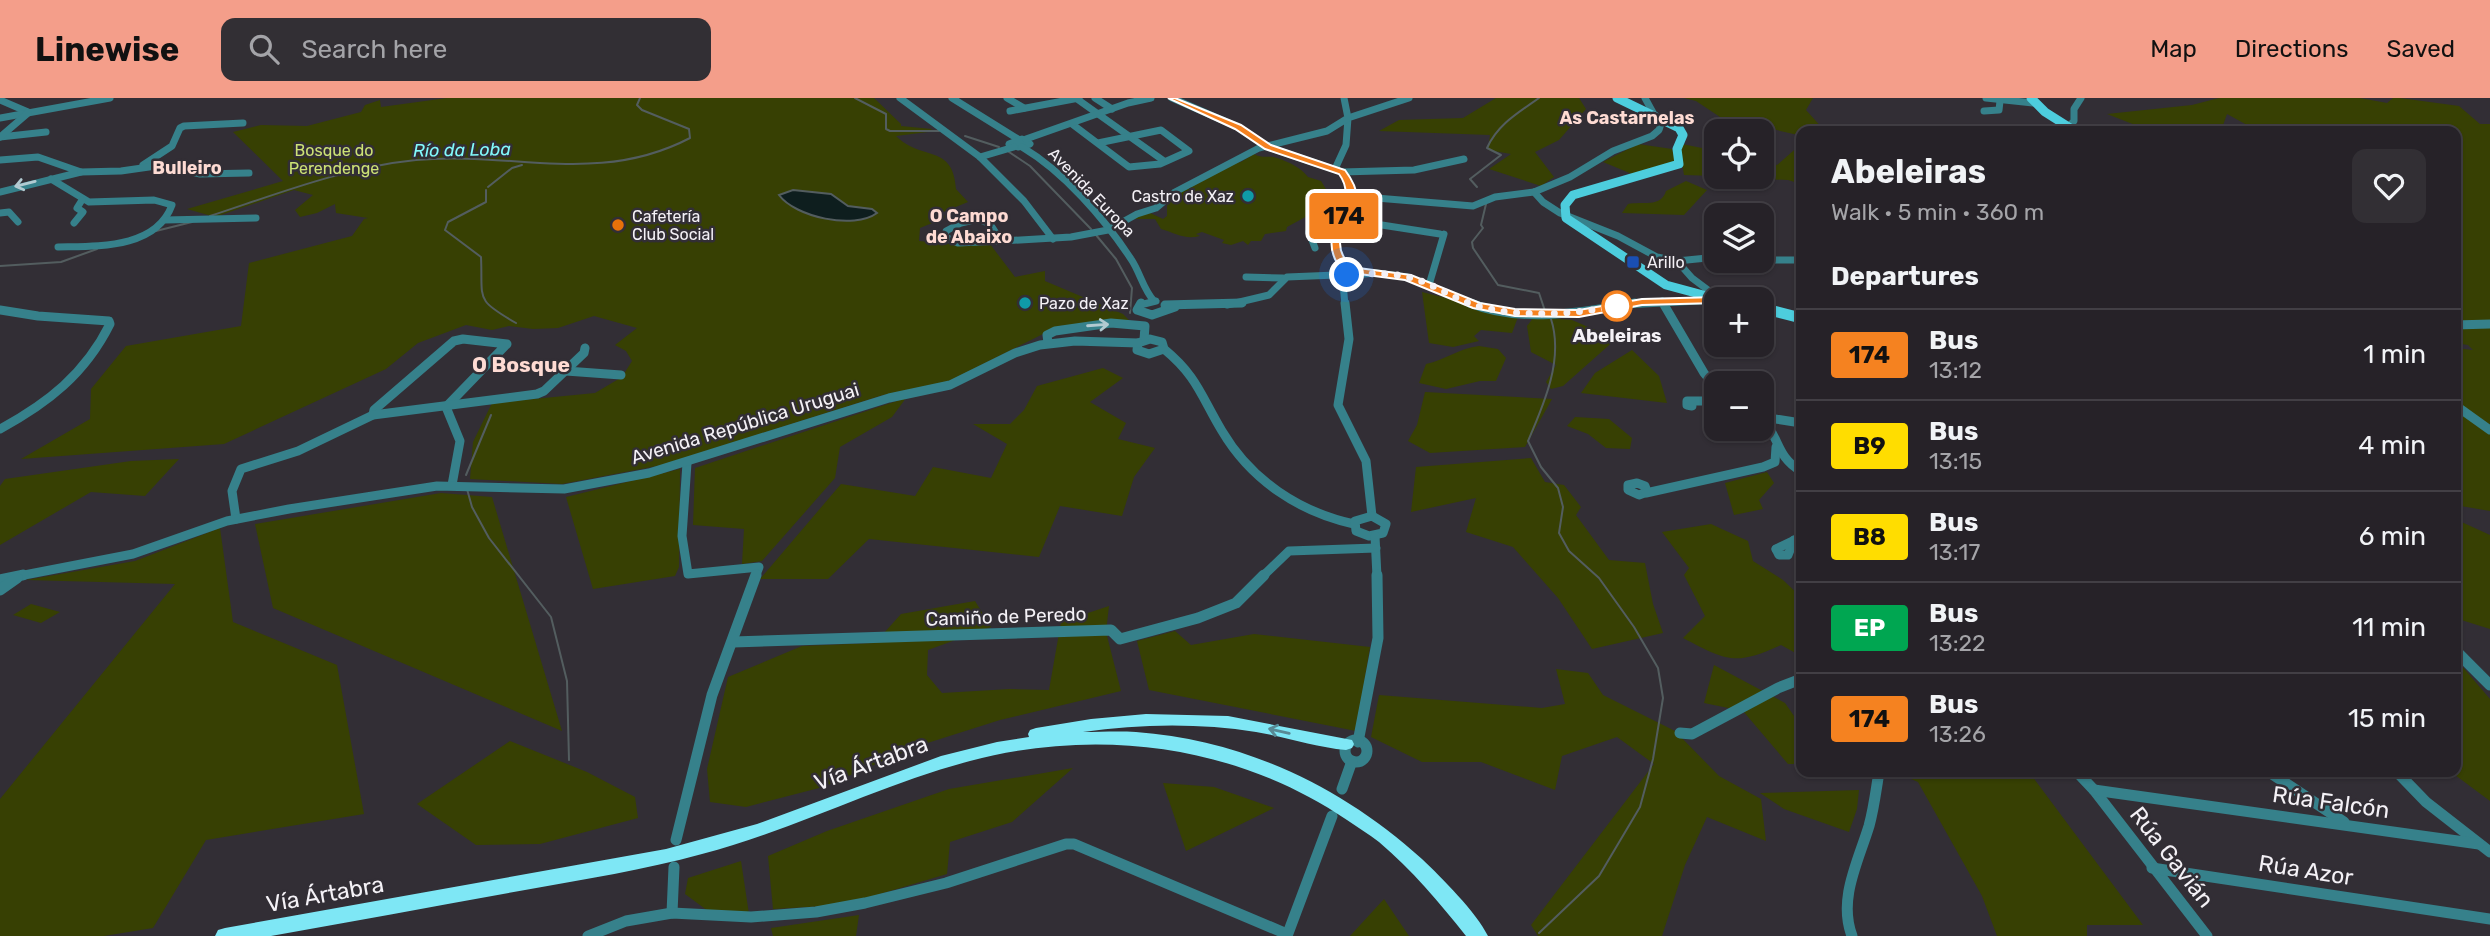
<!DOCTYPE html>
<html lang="en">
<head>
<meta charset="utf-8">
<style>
	:root { --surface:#262228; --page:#322f34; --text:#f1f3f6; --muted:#a4a4a8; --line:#423f45; --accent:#f49e8a }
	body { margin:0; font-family:Rubik,sans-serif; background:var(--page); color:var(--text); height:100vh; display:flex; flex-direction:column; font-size:26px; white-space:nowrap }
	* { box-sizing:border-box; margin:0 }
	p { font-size:23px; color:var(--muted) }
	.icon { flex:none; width:38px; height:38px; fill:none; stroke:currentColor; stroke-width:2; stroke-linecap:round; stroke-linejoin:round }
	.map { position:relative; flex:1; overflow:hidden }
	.side { position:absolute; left:1796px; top:28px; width:665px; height:651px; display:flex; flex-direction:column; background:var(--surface); border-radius:14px; box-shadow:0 2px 5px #0004,0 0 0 2px var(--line) }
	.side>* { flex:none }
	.badge { padding:0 14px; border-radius:5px; font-size:24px; line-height:46px }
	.buttons { position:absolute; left:1704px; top:21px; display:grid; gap:14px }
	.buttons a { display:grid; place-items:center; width:70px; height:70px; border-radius:14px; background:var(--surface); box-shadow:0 2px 5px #0004,0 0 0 2px var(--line); font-size:35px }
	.you { position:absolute; width:35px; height:35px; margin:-18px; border:5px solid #fff; border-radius:50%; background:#1a73e8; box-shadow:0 0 0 10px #1a73e833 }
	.map>.badge { position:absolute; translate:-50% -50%; box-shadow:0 0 0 4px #fff }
	h2 { padding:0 35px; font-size:26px; line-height:63px }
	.round { display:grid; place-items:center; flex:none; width:74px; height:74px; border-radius:14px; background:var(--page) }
	.headline { display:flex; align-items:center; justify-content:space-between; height:119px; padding:0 35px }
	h1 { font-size:33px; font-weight:700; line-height:52px }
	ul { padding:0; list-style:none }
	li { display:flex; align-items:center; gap:21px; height:91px; padding:0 35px; border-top:2px solid var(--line) }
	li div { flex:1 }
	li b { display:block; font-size:26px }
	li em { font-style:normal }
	li .badge { min-width:77px; font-weight:700; text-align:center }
	header { display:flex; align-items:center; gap:42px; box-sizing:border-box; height:98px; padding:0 35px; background:var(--accent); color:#111 }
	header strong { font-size:33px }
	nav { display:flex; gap:38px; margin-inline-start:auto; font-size:24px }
	.search { width:490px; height:63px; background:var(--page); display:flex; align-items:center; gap:18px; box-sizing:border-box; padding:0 24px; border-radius:14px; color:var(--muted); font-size:26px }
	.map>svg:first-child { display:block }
	.green { fill:#374003 }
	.water { fill:#0e1e1e; stroke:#535d5f; stroke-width:2 }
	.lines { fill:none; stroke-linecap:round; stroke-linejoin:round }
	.stream { stroke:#535d5f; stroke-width:2 }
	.minor-far2 { stroke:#36818b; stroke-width:7 }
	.minor-far1 { stroke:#36818b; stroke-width:9 }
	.minor { stroke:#36818b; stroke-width:11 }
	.major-far1 { stroke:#4dcddd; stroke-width:9 }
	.major { stroke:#4dcddd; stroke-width:11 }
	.highway { fill:#7ee7f5; fill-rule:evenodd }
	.oneway { stroke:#b2cad1 }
	.oneway2 { stroke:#588a95 }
	.line { fill:#f58220; stroke:#fff; stroke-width:2 }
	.walk { stroke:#f4f1f6; stroke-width:7; stroke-dasharray:0 12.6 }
	.culture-dot { fill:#0f9aa8; stroke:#322e35; stroke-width:2.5 }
	.food-dot { fill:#e8710a; stroke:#322e35; stroke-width:2.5 }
	.transit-dot { fill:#1a4fb4; stroke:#322e35; stroke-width:2.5 }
	.stop-dot { fill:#fff; stroke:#f58220; stroke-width:3.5 }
	.labels { text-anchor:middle; stroke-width:5; stroke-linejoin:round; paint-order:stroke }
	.far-park-label { font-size:16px; fill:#cde275; stroke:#322e35 }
	.far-street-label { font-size:16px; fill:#f4f1f6; stroke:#322e35 }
	.far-poi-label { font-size:16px; fill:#f4f1f6; stroke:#322e35; text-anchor:start }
	.far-neighbourhood-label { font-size:18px; font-weight:bold; fill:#fedbd3; stroke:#322e35 }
	.far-water-label { font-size:18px; font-style:italic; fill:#82fafc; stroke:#322e35 }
	.stop-label { font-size:19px; font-weight:bold; fill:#f4f1f6; stroke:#322e35 }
	.street-label { font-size:19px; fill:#f4f1f6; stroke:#322e35 }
	.neighbourhood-label { font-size:21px; font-weight:bold; fill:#fedbd3; stroke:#322e35 }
	.near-street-label { font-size:23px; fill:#f4f1f6; stroke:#322e35 }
</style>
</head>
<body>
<header>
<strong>Linewise</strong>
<div class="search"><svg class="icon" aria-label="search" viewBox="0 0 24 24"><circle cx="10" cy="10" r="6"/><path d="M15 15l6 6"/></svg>Search here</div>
<nav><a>Map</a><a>Directions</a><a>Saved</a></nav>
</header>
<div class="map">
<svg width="2490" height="838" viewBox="0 0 2490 838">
	<rect width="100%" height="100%" fill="#322e35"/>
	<!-- green -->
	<g class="green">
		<path d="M447,0h427l27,26v2l31,3 -4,3 -32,4c26,26 57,7 60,53l12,13 -27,11 6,4 -27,11 -1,13 42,4 29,-1 25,33 30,-6v10l78,33 7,7 -71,5 -110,55 -66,14 -221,70 -100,19 -92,-5 3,-37 19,-39 103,-10 27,-16 10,-16 -6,-10 -11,-6 22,-17 -43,-12 -36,12 -25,1 -24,-3 -17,4 -26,-5 -48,18 -32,26 -162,75 -203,15 69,-40 1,-30 35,-43 115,-20 8,-63 103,-27 12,-17 4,-1 -32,-5 -1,-9 -18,9 -17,4 -5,-7 18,-15 -19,-5 -79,27 -28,-8 96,-28 -50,-49 28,-7 46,1 54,-14 4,-7 15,-5 1,7z"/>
		<path d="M1496,0h83l7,11 -27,31 -24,12 19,25 -13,9 -52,-17 22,-15 -23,-4 2,-15 -111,-4 20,-11 64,-2z"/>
		<path d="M1684,0h129l-7,12 18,20 -23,1 -3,4 -78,-18 -24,-16z"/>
		<path d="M2219,0h141l27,5 6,-5h7l59,8 21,18h10v387l-35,-6v-157l18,2 -5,-5 -13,-2v-212h-197l-31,-17 -6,17h-29l-10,-3 -34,2 -41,-16 85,-9z"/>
		<path d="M1638,46l34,5 3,12 -43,13 -29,-12z"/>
		<path d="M1682,46l35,7v25l-33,-1 -4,-23z"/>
		<path d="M1801,46v40l-13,-4 -64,-3h38v-18l15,6z"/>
		<path d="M1254,56c8,5 15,1 23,4 14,5 23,9 31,19l13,4 8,13 -4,2 -3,12 -35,19 -1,4 -21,3 -4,7h-10l-3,4 -5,-4 -12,4 -9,-2 2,-3 -22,-8 -6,2 4,2c-15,4 -25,-3 -39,-7l-6,-10h-23l16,-7 15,7 4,-3v-10l3,-4 -2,-2 56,-35 17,-3z"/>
		<path d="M1686,83l21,9 -23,25 -62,-2 6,-9c14,-3 33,4 38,-13z"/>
		<path d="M1422,194l32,8 18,9 46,8 -6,16 -31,-3 -7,6 5,5 -26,6 -24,-4z"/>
		<path d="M1534,219l38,3 44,19 -53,47 -12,3 -5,-7 10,-17 -25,-13 -4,-26z"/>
		<path d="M1479,248l19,3 8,9 -10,23h-16l-34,8 -27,-6 7,-19c19,-4 34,-16 53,-18z"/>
		<path d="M1632,252l27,26 8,27 -86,-10 14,-20z"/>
		<path d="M1103,270l20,10 -33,24 36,21 -8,16 37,9 -21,29 -12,39 -62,-10 -21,51 -170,-18 -41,40h-68l81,-95 74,12 18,-29 58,11 16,-34 -34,-20h37l14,-14 13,-24z"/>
		<path d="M1425,294l127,7 -27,48 -95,6 -22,-12 9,-16z"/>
		<path d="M906,300l-14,19 -52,30 -5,31 -73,83 -20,3 2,-35 -51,-4 2,-57z"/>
		<path d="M1575,319l34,2 23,19 -2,11 -24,-1 -18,-14 -21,-8z"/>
		<path d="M1531,360l14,24 19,3 17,22 -5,8 33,45 36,3 8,41 10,29 -71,16 -34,-51 -45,-51 -47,-15 10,-34 -65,14 5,-45z"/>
		<path d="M179,361l-34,37 -54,-4 -91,53v-59l5,-7 126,-18z"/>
		<path d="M680,371l-1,98 -4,9 -82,13 -27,-92z"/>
		<path d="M1767,374l7,11 -15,17 4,9 -29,6 -9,-32z"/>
		<path d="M441,395l51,4 70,234 -289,-123 -18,-84z"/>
		<path d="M2455,421l35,16v94l-35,-11z"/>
		<path d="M1711,426l37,17 5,20 30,19 18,17v59l-20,-11c-46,21 -54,16 -98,-7l22,-22 -21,-41 5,-7 -27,-36z"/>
		<path d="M220,430l13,94 104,43 27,149 -158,26 -53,88 -49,8h-104v-137l175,-215 -149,-4 109,-19z"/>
		<path d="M975,503l16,26 -63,23 -1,25 15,18 68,-4 39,1 12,-68 48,-16 -3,26 15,59 -121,29 -82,26 -95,41 -77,20 -36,-5 -3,-33 21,-92 74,-31 73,-3 26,-29z"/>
		<path d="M31,506l29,8 -19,11 -28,-8z"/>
		<path d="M1175,533l16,14 63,-11 116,13 -14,84 -207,-41 -12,-49z"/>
		<path d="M2455,560l35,41v102l-39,-29h4z"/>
		<path d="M1714,567l71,38 16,23v38h-13l-45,-53 -39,-8z"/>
		<path d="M1556,571l32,4 15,22 72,36 44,45 42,23 5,42 -59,-24 -22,48 -23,71h-124l-7,-11 123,-161 -37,-27 -55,19 -7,34 -74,-28h-59l-51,-25 8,-42 163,13 23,-4z"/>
		<path d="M510,643l77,31 48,25 3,21 -98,26 -64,1 -59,-41z"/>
		<path d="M1073,670l-61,54 -62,20 -3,32 -104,31 -70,4 -5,-53 59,-25 122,-42z"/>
		<path d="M1895,674h134l114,153h-56v11h-90l-15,-40 -64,-114z"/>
		<path d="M1163,685l51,4 60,21 -88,43z"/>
		<path d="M1859,692l-2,19 -8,23 -65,-23 -24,-16z"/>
		<path d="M741,763l8,53 -41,-3 -23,-17 3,-16z"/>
		<path d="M1384,801l25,37h-59z"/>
		<path d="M859,817l-3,21h-83l-2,-8z"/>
	</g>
	<!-- water -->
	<path class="water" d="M793,92l38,4 17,12 24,3 5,4c-23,17 -82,4 -98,-18z"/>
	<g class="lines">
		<!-- stream -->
		<g class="stream">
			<path d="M855,0l31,16v15l4,2h49"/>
			<path d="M965,38l34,11"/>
			<path d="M1009,54l21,14 61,63"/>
			<path d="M488,89l24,-19 10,-3"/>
			<path d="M1477,89l-7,-8 31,-24 -14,-7c11,-24 31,-35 52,-50"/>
			<path d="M486,92v12l-38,20 -3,8 36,27c2,43 -7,42 35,66"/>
			<path d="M1486,106l-5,21 2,3 -11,14 1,6 25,37 41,8 6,18"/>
			<path d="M210,118c67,-22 136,-49 206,-56 97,-9 182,26 274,-22l-1,-9 -47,-19 -5,-5 3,-7"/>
			<path d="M156,133l36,-9"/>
			<path d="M1096,137l20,24 16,29 -2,25"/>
			<path d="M0,168l61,-4 36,-13"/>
			<path d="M466,377l25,-60"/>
			<path d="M467,391l5,18 17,31 62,79 16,64 2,79"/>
			<path d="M1539,835l60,-57 41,-69 13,-48 10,-61 -5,-30 -24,-41 -35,-49 -30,-27 -10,-18 4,-26 -5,-19 -17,-21 -13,-26c16,-37 36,-82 23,-122"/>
		</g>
		<!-- minor-far2 -->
		<g class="minor-far2">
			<path d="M900,0l80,59 44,44 29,38"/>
			<path d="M952,0l66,41"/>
			<path d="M1007,0l17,10"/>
			<path d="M1095,0l17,11"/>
			<path d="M1172,0l66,29 27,19 77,26 8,12 1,11 -15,46 2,13 8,15"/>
			<path d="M1645,0l11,20"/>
			<path d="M1986,0l47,5"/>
			<path d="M1077,1l87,62"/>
			<path d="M0,2l28,12"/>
			<path d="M1010,13l69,-13"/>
			<path d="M1984,13l15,-1 1,-9"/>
			<path d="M0,20l110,-20"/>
			<path d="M1072,26l57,43 31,-3 29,-13 -28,-21 -63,13"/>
			<path d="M2068,29l6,-6v-12l7,-11"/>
			<path d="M0,39l46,-5"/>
			<path d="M0,39l28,-24"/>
			<path d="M1022,41l8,5 -12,3 -9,-3z"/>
			<path d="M1026,41l102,-36 23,-5"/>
			<path d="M1022,49c42,25 82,71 109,112 9,13 12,30 23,42"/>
			<path d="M980,59l34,-10"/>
			<path d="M0,62l38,-3 43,15 -81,20"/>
			<path d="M143,67l29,-19 8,-18 4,-2 59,-3"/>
			<path d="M1335,71l11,-24 2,-27 61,-20"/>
			<path d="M81,74l40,-1 42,-6 37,9 49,-1"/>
			<path d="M1342,74l72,-2 50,-11"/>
			<path d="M51,81l38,23 65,-2 18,5c-16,44 -75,41 -114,42"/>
			<path d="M1534,94l9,10 17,11 58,23 39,21 20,4 15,17 28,21"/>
			<path d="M1352,98l121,10 22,-9 39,-5 36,-15 43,-26 39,-15 7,-6 3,-9"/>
			<path d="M0,115l9,-1 9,10"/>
			<path d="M978,121l12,5 11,17 -43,2 -13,-6 1,-6 15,-8z"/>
			<path d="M1343,121l97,15"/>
			<path d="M165,122l91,-2"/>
			<path d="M74,125l9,-11 -6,-4 5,-8"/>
			<path d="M1001,143l70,-4 37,-7 29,-16 19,-6 19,-16 84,-44 68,-17 21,-13 -4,-20"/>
			<path d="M1315,150l-6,-16 10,-6h19"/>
			<path d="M1762,162h39"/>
			<path d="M1677,163l40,-4"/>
			<path d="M1347,177l2,-4 -6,-3 -10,3 7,5 36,-3 31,4 67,28"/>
			<path d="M1246,179l37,1"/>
			<path d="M1429,187l15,-51"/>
			<path d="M1662,203l2,4"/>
			<path d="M1140,207l16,-4"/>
			<path d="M1227,207l42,-10 18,-18 49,-2"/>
			<path d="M1345,207l-2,-22 3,-8"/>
			<path d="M1625,207l92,-5"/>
		</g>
		<!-- minor-far1 -->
		<g class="minor-far1">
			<path d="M1141,205l-4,7 15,5 23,-8"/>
			<path d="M1345,205l4,36 -11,66 28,56 6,55"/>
			<path d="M1470,205c51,21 113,9 165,0"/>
			<path d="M1663,205l41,70 13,16"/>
			<path d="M1165,207l77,-2"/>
			<path d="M0,212l38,6 71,5 1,3c-25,50 -62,79 -110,105"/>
			<path d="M2455,227l35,-1"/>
			<path d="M1150,241l12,3 2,7 -15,5 -12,-4 1,-7z"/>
			<path d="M1048,245l-1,-8 8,-4 56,-8 34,3 -1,14"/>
			<path d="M1164,251c33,27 37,47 58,82 29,49 77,81 132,93"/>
			<path d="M566,273l55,4"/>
			<path d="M2455,307l35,25"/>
			<path d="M1692,308l-5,-1v-4h30"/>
			<path d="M373,317l1,-5 80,-69 9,-2 44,5 -61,63 14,34 -8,44"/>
			<path d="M1763,319l38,6"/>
			<path d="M1762,321c18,18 14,38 39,52"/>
			<path d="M687,365l-5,73 6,38 71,-7 -4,10"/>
			<path d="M1637,385l8,3 2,6 -8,3 -11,-5v-5z"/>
			<path d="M1646,395l117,-26 12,-5 1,-15"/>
			<path d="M1372,418l14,8 -3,9 -14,3 -13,-5 -1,-10z"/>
			<path d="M236,421l-4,-28 9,-22 57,-18 75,-36 164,-21 7,-3 40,-38 1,-5"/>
			<path d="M1375,438l2,41"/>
			<path d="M1776,451l3,6h9l6,-15"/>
			<path d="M1776,451l25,-12"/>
			<path d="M14,479l119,-23 94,-33 62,-12 148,-23 127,3 85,-16 240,-75 61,-13 65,-32 25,-8 35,-4 63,2"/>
			<path d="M1262,479l27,-26 87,-3"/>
		</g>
		<!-- minor -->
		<g class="minor">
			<path d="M0,482l23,-5"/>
			<path d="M0,492l17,-12"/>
			<path d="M733,544l378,-12 9,9 78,-21 38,-15 28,-28"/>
			<path d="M2455,552l35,35"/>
			<path d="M1680,635l12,1 86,-46 23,-9"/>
			<circle cx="1356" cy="653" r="11"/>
			<path d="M1358,644l20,-104 -1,-63"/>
			<path d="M2077,674l17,18 113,146"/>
			<path d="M2269,674l75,50"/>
			<path d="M2397,674l29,30 64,50"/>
			<path d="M1342,691l10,-28"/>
			<path d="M2094,692l385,54"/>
			<path d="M676,742l36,-145 44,-120"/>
			<path d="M2152,770l338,51"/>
			<path d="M672,815l2,-46"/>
			<path d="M588,838l38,-15 46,-8 79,4 65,-5 49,-9 81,-20 120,-39h8l213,90"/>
			<path d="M1287,838l45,-120"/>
			<path d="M1852,838c-14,-37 6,-74 17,-110 5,-18 7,-36 10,-54"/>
		</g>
		<!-- major-far1 -->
		<g class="major-far1">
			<path d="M1617,0l62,30 4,7 -6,14 2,15 -106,31 -8,10 1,13 100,67 52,14"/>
			<path d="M2031,0l14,14 30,19"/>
		</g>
		<!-- major -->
		<path class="major" d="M1762,210l39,10"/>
		<!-- highway -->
		<path class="highway" d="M1146,616l82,2 124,24 2,4 -2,4 -6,2c-31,-3 -60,-13 -90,-18 -57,-9 -116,-8 -173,0 17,0 35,-1 53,0 109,8 206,55 286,127 20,19 54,53 66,77h-22c-27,-34 -54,-66 -87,-94 -10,-8 -22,-15 -32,-22 -110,-75 -249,-93 -377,-59 -91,24 -176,69 -268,93 -58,16 -117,25 -177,36 -84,15 -169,31 -254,46h-56l3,-6 7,-2 441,-79 91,-25 184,-68 56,-14 32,-5 -1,-3 2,-4 6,-2 55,-9z"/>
	</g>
	<!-- one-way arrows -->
	<defs><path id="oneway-shaft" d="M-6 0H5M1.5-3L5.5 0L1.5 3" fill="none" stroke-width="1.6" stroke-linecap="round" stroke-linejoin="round" transform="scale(1.75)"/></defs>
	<g class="oneway">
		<use href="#oneway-shaft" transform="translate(25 86) rotate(166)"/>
		<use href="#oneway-shaft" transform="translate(1098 227) rotate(-4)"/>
	</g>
	<use class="oneway2" href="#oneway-shaft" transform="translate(1279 633) rotate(-167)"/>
	<!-- line -->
	<path class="line" d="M1168,0h7l66,27 30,20 74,25c6,8 13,20 12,31 -4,22 -32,38 -6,66l60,8 69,28 35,6 64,1 63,-11 75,-2 5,3 -5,3 -75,2 -63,12 -64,-1 -42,-8 -68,-28 -61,-8c-36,-39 20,-64 -5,-98l-74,-25 -30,-20z"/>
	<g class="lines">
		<!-- walk -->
		<path class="walk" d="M1347,177c25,-2 50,-3 74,6 21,8 39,21 60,26 49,12 95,6 144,-2l-8,1"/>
	</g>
	<!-- markers -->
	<g class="culture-dot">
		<circle cx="1248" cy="98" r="7"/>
		<circle cx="1025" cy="205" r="7"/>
	</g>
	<circle class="food-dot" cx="618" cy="127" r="7"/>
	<rect class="transit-dot" x="1626" y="157" width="14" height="14" rx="3.5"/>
	<circle class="stop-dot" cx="1617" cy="208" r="14"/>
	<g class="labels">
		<!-- far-park labels -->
		<g class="far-park-label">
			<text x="334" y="58">Bosque do<tspan x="334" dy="18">Perendenge</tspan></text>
		</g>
		<!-- far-street labels -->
		<g class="far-street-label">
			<text transform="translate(1092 94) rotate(46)" y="6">Avenida Europa</text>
		</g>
		<!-- far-poi labels -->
		<g class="far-poi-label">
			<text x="1234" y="104" text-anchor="end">Castro de Xaz</text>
			<text x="632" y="124">Cafetería<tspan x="632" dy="18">Club Social</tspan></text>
			<text x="1647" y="170">Arillo</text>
			<text x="1039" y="211">Pazo de Xaz</text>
		</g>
		<!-- far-neighbourhood labels -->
		<g class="far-neighbourhood-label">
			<text x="1627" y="26">As Castarnelas</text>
			<text x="187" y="76">Bulleiro</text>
			<text x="969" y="124">O Campo<tspan x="969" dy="21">de Abaixo</tspan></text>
		</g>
		<!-- far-water labels -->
		<g class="far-water-label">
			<text transform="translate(462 52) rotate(-1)" y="6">Río da Loba</text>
		</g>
		<!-- stop labels -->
		<g class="stop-label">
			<text x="1617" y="244">Abeleiras</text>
		</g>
		<!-- street labels -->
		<g class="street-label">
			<text transform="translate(745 325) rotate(-17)" y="7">Avenida República Uruguai</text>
			<text transform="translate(1006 518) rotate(-2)" y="7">Camiño de Peredo</text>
		</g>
		<!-- neighbourhood labels -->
		<g class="neighbourhood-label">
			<text x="521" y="274">O Bosque</text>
		</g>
		<!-- near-street labels -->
		<g class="near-street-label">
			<text transform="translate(871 665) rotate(-20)" y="8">Vía Ártabra</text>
			<text transform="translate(2331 704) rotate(8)" y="8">Rúa Falcón</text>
			<text transform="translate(2172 759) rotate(52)" y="8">Rúa Gavián</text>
			<text transform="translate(2306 772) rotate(9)" y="8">Rúa Azor</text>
			<text transform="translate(325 796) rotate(-10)" y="8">Vía Ártabra</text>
		</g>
	</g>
</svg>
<div class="buttons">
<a><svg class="icon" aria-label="locate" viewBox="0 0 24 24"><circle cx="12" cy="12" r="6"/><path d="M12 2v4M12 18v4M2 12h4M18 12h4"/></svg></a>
<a><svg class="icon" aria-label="layers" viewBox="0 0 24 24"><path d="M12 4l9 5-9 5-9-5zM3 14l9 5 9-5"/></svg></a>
<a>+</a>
<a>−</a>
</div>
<div class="you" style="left:1347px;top:177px"></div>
<b class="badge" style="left:1344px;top:118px;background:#f58220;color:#111">174</b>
<section class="side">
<div class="headline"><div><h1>Abeleiras</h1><p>Walk · 5 min · 360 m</p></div><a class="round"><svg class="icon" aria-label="heart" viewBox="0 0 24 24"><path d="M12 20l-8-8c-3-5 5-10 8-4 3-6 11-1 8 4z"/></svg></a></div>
<h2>Departures</h2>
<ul>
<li><span class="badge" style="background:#f58220;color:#111">174</span><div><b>Bus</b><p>13:12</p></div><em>1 min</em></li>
<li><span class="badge" style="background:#fd0;color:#111">B9</span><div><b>Bus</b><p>13:15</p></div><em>4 min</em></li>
<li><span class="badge" style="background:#fd0;color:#111">B8</span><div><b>Bus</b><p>13:17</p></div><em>6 min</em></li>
<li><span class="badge" style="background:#00a651;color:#fff">EP</span><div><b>Bus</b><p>13:22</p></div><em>11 min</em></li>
<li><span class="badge" style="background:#f58220;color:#111">174</span><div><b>Bus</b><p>13:26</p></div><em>15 min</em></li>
</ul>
</section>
</div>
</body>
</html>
